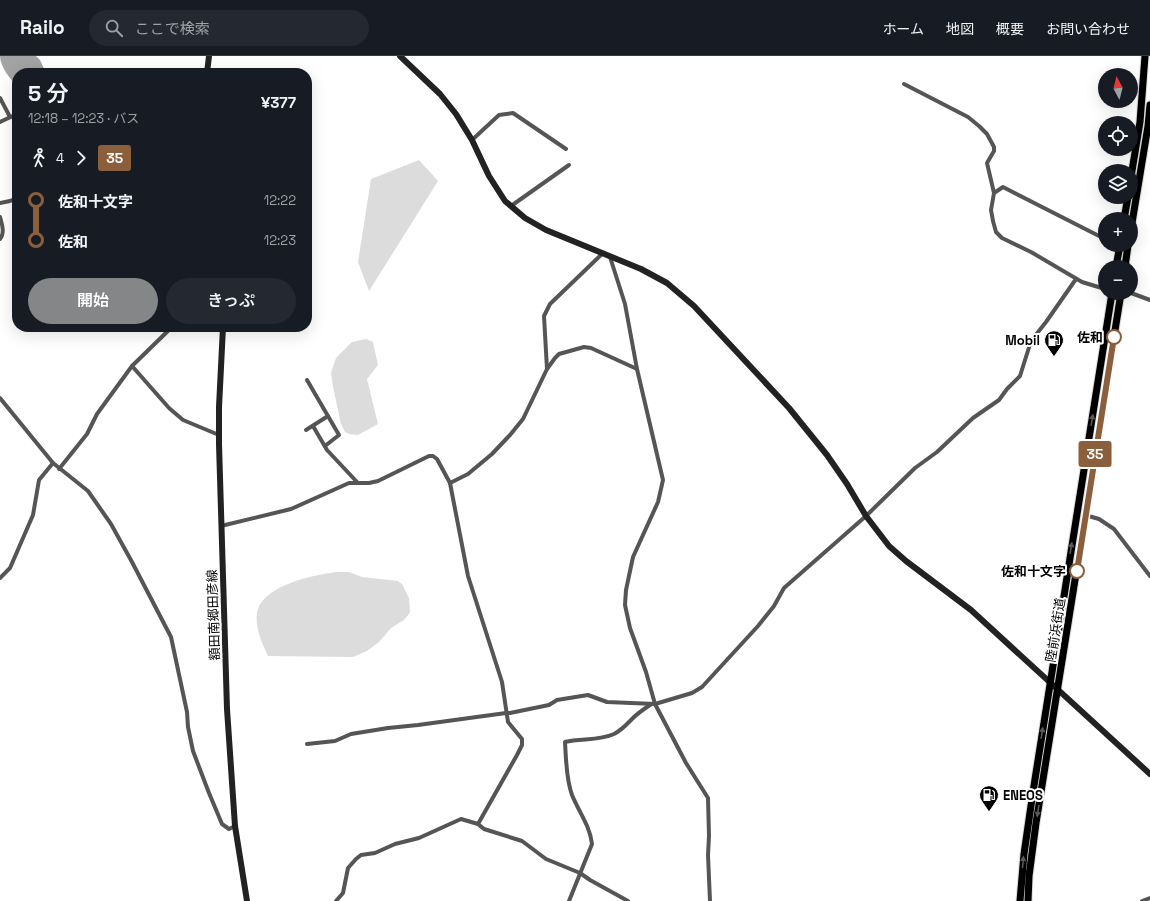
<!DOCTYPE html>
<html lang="ja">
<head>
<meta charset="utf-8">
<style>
	:root { --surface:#171b24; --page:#242831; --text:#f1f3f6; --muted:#9ea1a6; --line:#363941; --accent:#858687 }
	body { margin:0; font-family:"Space Grotesk","Noto Sans JP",sans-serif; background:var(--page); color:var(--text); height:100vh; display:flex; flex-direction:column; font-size:15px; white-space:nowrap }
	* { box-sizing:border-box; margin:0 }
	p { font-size:13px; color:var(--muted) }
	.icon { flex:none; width:22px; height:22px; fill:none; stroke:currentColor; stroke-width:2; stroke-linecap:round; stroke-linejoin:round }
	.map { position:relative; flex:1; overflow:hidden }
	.drawer { position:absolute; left:12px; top:12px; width:300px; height:264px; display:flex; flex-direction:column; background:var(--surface); border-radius:16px; box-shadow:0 4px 16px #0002 }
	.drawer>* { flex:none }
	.badge { padding:0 8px; border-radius:3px; font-size:14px; line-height:26px }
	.needle { width:26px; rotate:353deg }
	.fabs { position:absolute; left:1098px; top:12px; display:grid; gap:8px }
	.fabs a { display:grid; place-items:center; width:40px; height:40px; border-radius:50%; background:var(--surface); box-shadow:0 4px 16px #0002; font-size:20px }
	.map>.badge { position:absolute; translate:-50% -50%; box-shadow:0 0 0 2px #fff }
	.legs { display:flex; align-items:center; gap:6px; height:44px; padding:0 16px; font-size:13px }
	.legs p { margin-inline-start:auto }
	.headline { display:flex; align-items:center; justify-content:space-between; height:68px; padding:0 16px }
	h1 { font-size:22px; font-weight:600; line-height:30px }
	.button { display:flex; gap:8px; margin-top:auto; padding:8px 16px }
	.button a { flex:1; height:46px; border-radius:24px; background:var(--accent); color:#fff; font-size:16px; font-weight:600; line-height:46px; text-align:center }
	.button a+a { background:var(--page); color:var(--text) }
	ul { padding:0 16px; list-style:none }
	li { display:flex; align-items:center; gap:14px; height:40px; font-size:15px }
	li i { display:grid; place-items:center; width:6px; height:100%; margin:0 5px; background:currentColor }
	li i::after { content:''; width:10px; height:10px; margin:-5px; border:3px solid; border-radius:50%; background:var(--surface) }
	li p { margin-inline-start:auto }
	li:first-child i { background:linear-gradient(#0000 50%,currentColor 0) }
	li:last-child i { background:linear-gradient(currentColor 50%,#0000 0) }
	header { display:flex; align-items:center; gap:24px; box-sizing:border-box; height:56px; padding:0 20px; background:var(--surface); border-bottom:1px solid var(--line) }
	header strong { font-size:19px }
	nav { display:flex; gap:22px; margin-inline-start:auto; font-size:14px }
	.search { width:280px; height:36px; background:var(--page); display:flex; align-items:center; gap:10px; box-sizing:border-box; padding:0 14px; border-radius:22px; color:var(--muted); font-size:15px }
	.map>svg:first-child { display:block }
	.green { fill:#dcdcdc }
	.water { fill:#a3a3a3 }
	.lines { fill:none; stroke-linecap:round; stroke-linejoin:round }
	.highway-casing { stroke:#dbdbdb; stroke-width:9 }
	.street { stroke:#555; stroke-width:4 }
	.secondary { stroke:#222; stroke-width:6 }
	.highway { stroke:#000; stroke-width:7 }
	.oneway { fill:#595959 }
	.line-1-casing { stroke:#fff; stroke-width:9 }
	.line-1 { stroke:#8b5e3c; stroke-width:6 }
	.stop-1-dot { fill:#fff; stroke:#8b5e3c; stroke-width:2 }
	.labels { text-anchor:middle; stroke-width:4; stroke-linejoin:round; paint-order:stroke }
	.stop-label { font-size:13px; font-weight:bold; fill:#000; stroke:#fff; text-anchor:end }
	.poi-label { font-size:13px; font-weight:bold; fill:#000; stroke:#fff; text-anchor:end }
	.street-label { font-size:13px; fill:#000; stroke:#fff }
</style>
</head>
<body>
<header>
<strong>Railo</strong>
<div class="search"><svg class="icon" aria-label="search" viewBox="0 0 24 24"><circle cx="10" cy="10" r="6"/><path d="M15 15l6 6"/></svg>ここで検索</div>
<nav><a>ホーム</a><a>地図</a><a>概要</a><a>お問い合わせ</a></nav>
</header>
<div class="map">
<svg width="1150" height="845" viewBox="0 0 1150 845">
	<rect width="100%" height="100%" fill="#fff"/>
	<!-- green -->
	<g class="green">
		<path d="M419,104l19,21 -69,110 -11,-29 13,-83z"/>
		<path d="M366,283l7,3 5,23 -11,14 11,45 -20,11 -9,-1 -4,-2 -4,-8 -8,-37 -2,-14 5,-15 16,-16z"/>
		<path d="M336,516h13l13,5 36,4 4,3 7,14 1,13 -1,3 -5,6 -13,8 -12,14 -12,9 -14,6 -85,-1c-6,-13 -15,-32 -10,-47 8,-24 55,-34 78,-37z"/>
	</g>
	<!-- water -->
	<path class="water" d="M0,0h36l4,4 6,13h-29v13c-7,-7 -17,-20 -17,-30z"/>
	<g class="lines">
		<!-- highway casing -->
		<g class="highway-casing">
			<g id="highway">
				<path d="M1131,121l9,-55 5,-66"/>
				<path d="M1124,163l4,-22"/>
				<path d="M1131,173l17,-103 2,-21"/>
				<path d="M1116,211l4,-22"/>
				<path d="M1125,211l3,-22"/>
				<path d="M1020,845l4,-47 9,-62 79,-499"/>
				<path d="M1028,845l1,-25 7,-53 85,-530"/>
			</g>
		</g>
		<!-- street -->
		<g class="street">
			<path d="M904,28l64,33 11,9 8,8 7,13v4l-7,12 7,30"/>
			<path d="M0,42l10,19"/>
			<path d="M0,66l17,-8"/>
			<path d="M472,84l27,-25 14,-2 53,36"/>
			<path d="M0,147l10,-2 7,-3"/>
			<path d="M511,150l58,-41"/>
			<path d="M0,161c2,7 5,16 0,22"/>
			<path d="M1105,182l-4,-1 -98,-50 -9,6 -3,17 2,11 3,11 6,6 29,14 51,30 23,7"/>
			<path d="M610,201l15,47 12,65 26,111 -5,22 -25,55 -7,33 -1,15 5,23 16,44 9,32 31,59 22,35 1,38 -1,19 2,46"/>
			<path d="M1131,237l19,7"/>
			<path d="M132,310l37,42 14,12 36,15"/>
			<path d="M547,313l-3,-53 6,-12 53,-51"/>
			<path d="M307,324l32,55 -14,11"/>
			<path d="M0,342l53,65 35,28 23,33 21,38 39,75 16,75 1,15 5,24 16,42 13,31 7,5 6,-3"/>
			<path d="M313,370l14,24 30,32"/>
			<path d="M306,374l22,-14"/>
			<path d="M59,413l28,-35 10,-20 35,-48 40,-39"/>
			<path d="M450,427l18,-9 24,-20 18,-19 13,-16 24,-50 8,-11 4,-4 25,-7 7,1 46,21"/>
			<path d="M1085,459l14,4 15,10 36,47"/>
			<path d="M221,470l70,-17 58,-26h20l9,-2 51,-25h4l4,3 13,24 18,93 34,106 6,40 14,17v6l-5,10 -39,69"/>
			<path d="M0,522l10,-10 23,-53 6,-35 14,-17"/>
			<path d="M307,688l28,-3 16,-7 37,-6 30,-3 88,-12h4l39,-8 8,-5 31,-5 19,7 48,2 37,-11 10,-6 56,-61 16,-20 10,-18 82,-72 49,-48 22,-16 36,-34 26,-18 8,-11 13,-13 11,-35 15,-19 30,-43"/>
			<path d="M336,845l7,-8 5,-25 8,-9 5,-4 14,-2 20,-9 24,-6 42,-19 17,5 6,5 38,12 24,18 34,14 10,7 38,21"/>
			<path d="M569,845l23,-57c-2,-18 -13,-32 -20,-49 -6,-16 -6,-37 -7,-53 16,-4 34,-1 49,-8 8,-4 13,-10 19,-16 5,-5 11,-9 17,-13"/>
			<path d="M1142,845l8,-3"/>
		</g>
		<!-- secondary -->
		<g class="secondary">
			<path d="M400,0l40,38 16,20 16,26 17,36 16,25 20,17 21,12 95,39 26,14 27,23 95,102 38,47 20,29 19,32 23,30 17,15 65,49 179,164"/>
			<path d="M207,17l2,-17"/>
			<path d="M223,271l-4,80v37l8,265 8,117 12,75"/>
		</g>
		<!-- highway -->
		<use href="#highway" class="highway"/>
	</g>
	<!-- one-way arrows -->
	<defs><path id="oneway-solid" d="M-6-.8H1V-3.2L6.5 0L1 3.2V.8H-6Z"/></defs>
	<g class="oneway">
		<use href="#oneway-solid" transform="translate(1092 364) rotate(-81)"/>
		<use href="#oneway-solid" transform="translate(1071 492) rotate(-81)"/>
		<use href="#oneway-solid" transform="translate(1042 677) rotate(-81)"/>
		<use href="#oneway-solid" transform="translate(1038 755) rotate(99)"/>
		<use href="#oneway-solid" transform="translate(1023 806) rotate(-85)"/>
	</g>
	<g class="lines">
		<!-- line-1 casing -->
		<g class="line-1-casing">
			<path id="line-1" d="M1077,515l37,-234"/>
		</g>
		<!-- line-1 -->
		<use href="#line-1" class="line-1"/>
	</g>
	<!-- icons -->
	<defs>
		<g id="fuel-pin" transform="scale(1)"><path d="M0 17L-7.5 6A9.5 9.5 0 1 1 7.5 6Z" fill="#000" stroke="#fff"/><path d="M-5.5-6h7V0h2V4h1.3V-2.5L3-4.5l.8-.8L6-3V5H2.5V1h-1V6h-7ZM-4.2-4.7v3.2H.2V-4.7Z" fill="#fff"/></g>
	</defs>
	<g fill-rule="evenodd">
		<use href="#fuel-pin" x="1054" y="284"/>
		<use href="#fuel-pin" x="989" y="739"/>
	</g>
	<!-- markers -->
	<g class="stop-1-dot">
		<circle cx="1114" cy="281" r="7"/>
		<circle cx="1077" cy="515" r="7"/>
	</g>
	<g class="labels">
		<!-- stop labels -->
		<g class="stop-label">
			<text x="1103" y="286">佐和</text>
			<text x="1066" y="520">佐和十文字</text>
		</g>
		<!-- poi labels -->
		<g class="poi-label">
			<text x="1040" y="289">Mobil</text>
			<text x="1003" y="744" text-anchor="start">ENEOS</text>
		</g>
		<!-- street labels -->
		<g class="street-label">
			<text transform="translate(213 559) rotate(-92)" y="5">額田南郷田彦線</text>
			<text transform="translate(1055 574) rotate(-81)" y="5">陸前浜街道</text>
		</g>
	</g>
</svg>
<div class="fabs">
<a><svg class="needle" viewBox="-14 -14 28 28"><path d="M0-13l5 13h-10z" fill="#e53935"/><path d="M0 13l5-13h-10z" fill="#9ea1a6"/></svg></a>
<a><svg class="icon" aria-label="locate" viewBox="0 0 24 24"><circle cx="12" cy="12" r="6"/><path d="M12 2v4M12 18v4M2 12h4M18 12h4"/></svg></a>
<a><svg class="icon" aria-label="layers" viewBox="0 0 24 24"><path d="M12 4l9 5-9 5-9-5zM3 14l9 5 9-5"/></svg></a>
<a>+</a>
<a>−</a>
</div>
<b class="badge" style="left:1095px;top:398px;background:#8b5e3c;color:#fff">35</b>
<section class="drawer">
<div class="headline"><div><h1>5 分</h1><p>12:18 – 12:23 · バス</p></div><b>¥377</b></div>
<div class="legs"><svg class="icon" aria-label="walk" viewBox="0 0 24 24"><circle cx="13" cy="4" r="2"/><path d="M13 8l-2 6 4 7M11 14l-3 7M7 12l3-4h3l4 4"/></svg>4<svg class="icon" aria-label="forward" viewBox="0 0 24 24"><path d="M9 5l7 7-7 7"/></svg><b class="badge" style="background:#8b5e3c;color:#fff">35</b></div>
<ul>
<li><i style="color:#8b5e3c"></i><b>佐和十文字</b><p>12:22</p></li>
<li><i style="color:#8b5e3c"></i><b>佐和</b><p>12:23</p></li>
</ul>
<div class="button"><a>開始</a><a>きっぷ</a></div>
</section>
</div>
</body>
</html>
